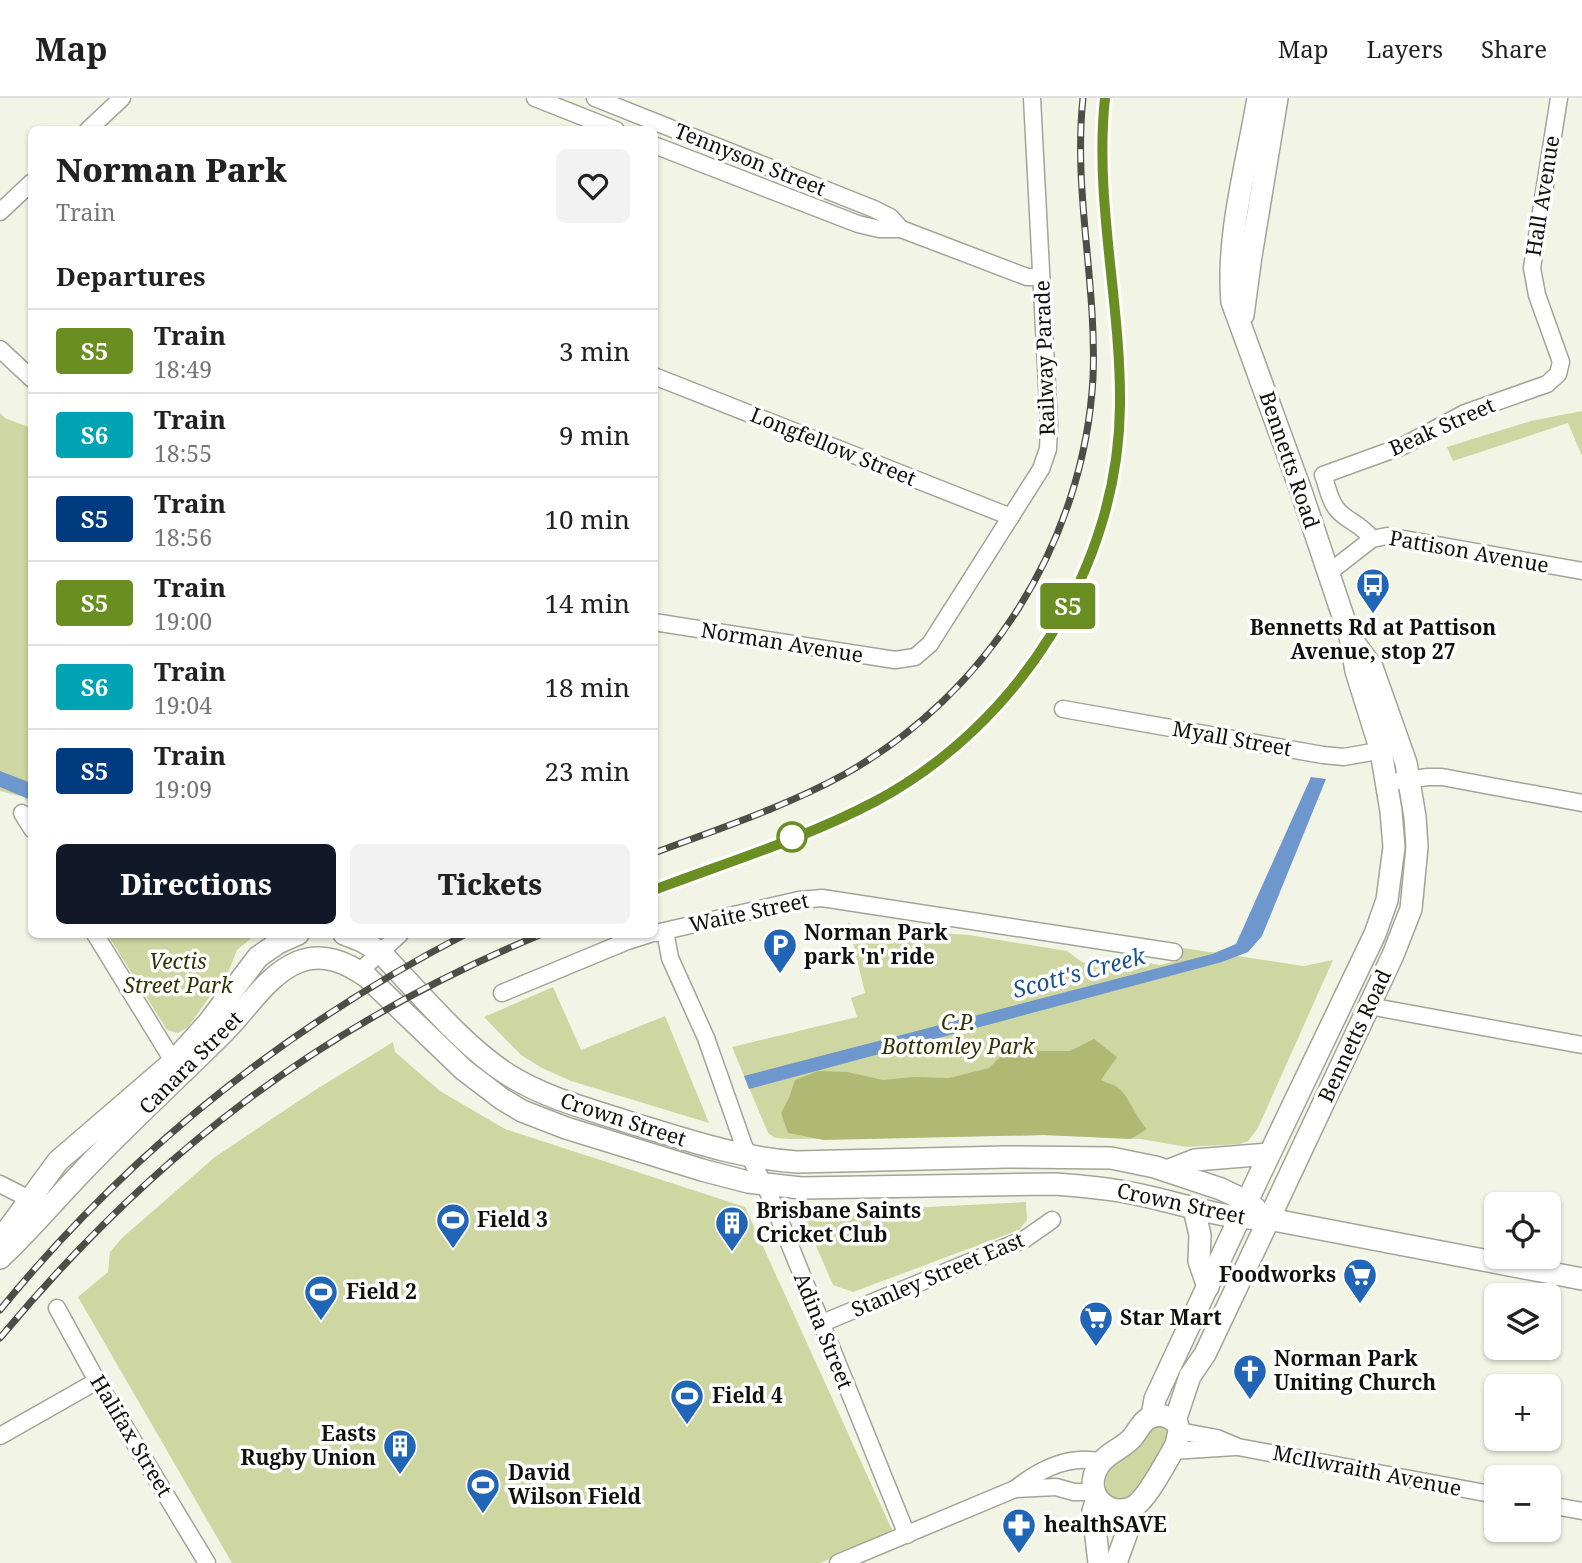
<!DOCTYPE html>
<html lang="en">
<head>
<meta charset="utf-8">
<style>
	:root { --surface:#fff; --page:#f2f2f2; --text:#222; --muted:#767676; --line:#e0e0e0; --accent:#111827 }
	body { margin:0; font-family:"Noto Serif",serif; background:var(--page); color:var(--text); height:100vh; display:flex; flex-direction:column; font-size:26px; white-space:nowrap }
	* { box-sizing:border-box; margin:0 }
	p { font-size:23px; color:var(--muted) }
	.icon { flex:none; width:38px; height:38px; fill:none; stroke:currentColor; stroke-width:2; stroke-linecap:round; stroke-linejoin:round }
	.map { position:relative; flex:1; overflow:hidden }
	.side { position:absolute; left:28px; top:28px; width:630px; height:812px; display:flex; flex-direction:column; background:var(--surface); border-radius:10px; box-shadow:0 2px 5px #0004 }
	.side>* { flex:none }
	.badge { padding:0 14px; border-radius:5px; font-size:24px; line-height:46px }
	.fabs { position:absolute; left:1484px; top:1094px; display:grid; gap:14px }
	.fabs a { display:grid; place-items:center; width:77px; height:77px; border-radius:10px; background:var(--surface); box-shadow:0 2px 5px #0004; font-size:35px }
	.map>.badge { position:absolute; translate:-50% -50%; box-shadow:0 0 0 4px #fff }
	h2 { padding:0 28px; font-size:26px; line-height:63px }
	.round { display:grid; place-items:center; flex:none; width:74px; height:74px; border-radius:10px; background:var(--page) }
	.summary { display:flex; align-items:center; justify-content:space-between; height:119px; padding:0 28px }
	h1 { font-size:33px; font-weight:800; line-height:52px }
	.primary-button { display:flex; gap:14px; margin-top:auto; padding:14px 28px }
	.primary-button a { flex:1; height:80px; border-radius:10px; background:var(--accent); color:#fff; font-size:28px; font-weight:800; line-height:80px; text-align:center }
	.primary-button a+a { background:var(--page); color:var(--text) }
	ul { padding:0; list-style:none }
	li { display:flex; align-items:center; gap:21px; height:84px; padding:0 28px; border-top:2px solid var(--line) }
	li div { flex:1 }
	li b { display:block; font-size:26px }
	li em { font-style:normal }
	li .badge { min-width:77px; font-weight:700; text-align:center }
	header { display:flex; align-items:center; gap:42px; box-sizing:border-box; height:98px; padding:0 35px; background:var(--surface); border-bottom:2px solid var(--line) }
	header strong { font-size:33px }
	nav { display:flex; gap:38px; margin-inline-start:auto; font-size:24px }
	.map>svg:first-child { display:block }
	.green { fill:#ced6a2 }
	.forest { fill:#afb974 }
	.water { fill:#6e97cd }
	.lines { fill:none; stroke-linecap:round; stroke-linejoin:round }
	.minor-casing { stroke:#a2a497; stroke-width:19 }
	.major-casing { stroke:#a2a497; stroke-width:24 }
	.minor { stroke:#fff; stroke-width:16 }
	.major { stroke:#fff; stroke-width:21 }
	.rail-casing { stroke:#4d4f47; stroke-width:7 }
	.rail { stroke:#fff; stroke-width:4.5; stroke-dasharray:13; stroke-linecap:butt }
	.line-casing { stroke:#fff; stroke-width:16 }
	.line { stroke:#6b8e23; stroke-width:10 }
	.stop-dot { fill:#fff; stroke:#6b8e23; stroke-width:3.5 }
	.labels { text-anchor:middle; stroke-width:7; stroke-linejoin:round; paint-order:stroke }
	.street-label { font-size:21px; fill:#10110c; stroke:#fff }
	.poi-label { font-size:21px; font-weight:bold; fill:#10110c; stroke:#fff; text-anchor:start }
	.park-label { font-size:21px; font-style:italic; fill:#2f3400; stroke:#fff }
	.water-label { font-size:23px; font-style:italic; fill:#1b5395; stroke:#fff }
</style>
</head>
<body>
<header>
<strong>Map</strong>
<nav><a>Map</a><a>Layers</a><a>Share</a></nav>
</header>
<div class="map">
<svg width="1582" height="1465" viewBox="0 0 1582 1465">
	<rect width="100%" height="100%" fill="#f2f5e6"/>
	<!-- green -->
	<g class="green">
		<path d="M1582,313v45l-14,-33 -115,38 -6,-14 84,-26z"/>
		<path d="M0,315l5,5 26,10v381l-7,-12 -24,-6z"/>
		<path d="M848,824l23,16 12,4 30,-11 56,4 98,16 15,11 10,2h9l18,-6 41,7 21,-5 2,-12 121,18 29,-6 -75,168 -10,13 -8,3 -53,3 -46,-8 -97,-4 -253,4 -16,-1 -7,-5 -36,-86 125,-30 -6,-19 14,-5z"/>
		<path d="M108,837h147l-18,15 -8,20 -41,57 -10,6 -11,-3z"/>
		<path d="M553,889l28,63 84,-34 44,107 -138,-42 -29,-13 -21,-13 -37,-38z"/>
		<path d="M393,944l2,10 45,39 65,38 240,78 148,325 -73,31h-588l-154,-266 30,-25 2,-20 12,-14 93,-81 97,-65z"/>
		<path d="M1026,1104l1,18 -8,10 -166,62 -20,-7 -32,-74 27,1z"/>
		<path d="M1157,1326l13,5 1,8 -38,61 -16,4 -13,-10 -1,-19z"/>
	</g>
	<!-- forest -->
	<path class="forest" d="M1094,941l23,18 -16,23c5,3 12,4 16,7 12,8 18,30 30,42l-16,10 -87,-4 -220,5 -36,-7 -7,-20 8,-15 6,-18 23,-9 29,1 36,8 30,-3 36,1 40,-10 18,-18 13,-3 20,4h30z"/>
	<!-- water -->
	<g class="water">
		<path d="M0,673l31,12v17l-31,-13z"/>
		<path d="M1311,679l15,2 -64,157 -14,16 -26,10 -473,127 -5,-13 468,-122 24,-10z"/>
	</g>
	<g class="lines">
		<!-- minor casing -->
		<g class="minor-casing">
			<g id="minor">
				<path d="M535,0l81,32"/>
				<path d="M595,0l279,111 16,8 11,12"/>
				<path d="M88,32l34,-32"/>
				<path d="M654,47l204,79 21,5h22l126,48h14"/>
				<path d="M0,114l32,-30"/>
				<path d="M0,251l32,30"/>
				<path d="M654,278l357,141"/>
				<path d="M1372,441c-12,-17 -27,-18 -36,-31 -7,-9 -9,-23 -13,-33l80,-29 62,-33 82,-29 11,-10 3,-12 -24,-67 -5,-27 27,-170"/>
				<path d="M1327,476l45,-35 15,-3 195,35"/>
				<path d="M654,524l241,38 20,-3 15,-13 111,-175 7,-20 1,-25 -17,-326"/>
				<path d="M1063,611l260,46 21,2 45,-8"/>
				<path d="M1398,683l30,-4h14l140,26"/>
				<path d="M22,715l10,16"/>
				<path d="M665,833l5,27 36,80 38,108 26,50 137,339"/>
				<path d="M656,835l143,-33 23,-2 352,54"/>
				<path d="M95,836l83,135"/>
				<path d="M359,874l41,-38"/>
				<path d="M502,895l123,-51 25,-8"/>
				<path d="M1369,908l213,39"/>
				<path d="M0,1086l39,20"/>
				<path d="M57,1210l40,73 110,182"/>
				<path d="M820,1226l205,-85 27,-19"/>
				<path d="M1179,1333l38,7 21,9 258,48"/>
				<path d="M0,1338l97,-55"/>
				<path d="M1172,1353l63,-4"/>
				<path d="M1015,1391l41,-2 18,5h20"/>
				<path d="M1549,1407l33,6"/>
				<path d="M838,1465l177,-74c24,-19 55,-35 86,-27"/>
			</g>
		</g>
		<!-- major casing -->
		<g class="major-casing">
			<g id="major">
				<path d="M1243,217l8,-59 26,-158"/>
				<path d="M344,836l18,7 18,11c38,39 82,93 127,122 38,24 82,35 124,49 56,17 108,35 166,39l209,-5 105,1 44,9 66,22 27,13 8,7"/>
				<path d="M1167,1073l28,-11 74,-6"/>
				<path d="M1194,1111l6,26 -1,26 9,26"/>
				<path d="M0,1145l6,-11 52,-71 115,-99 35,-39 50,-66 20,-14 20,-9"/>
				<path d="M0,1160c29,-27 54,-57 81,-85 46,-49 96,-94 144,-142 23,-23 42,-56 73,-69 25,-10 48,0 69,15l97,93 38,29 20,12 44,17 136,42 46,12 53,6 254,-4c29,2 58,5 86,11 46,10 80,24 128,24l313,60"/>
				<path d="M1159,1317l9,2 9,6 2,8 -3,14c-9,15 -29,55 -43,62 -25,12 -52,-14 -34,-42 8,-12 23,-16 33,-27 9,-11 11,-21 27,-23z"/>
				<path d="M1152,1318l3,-17 105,-225 115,-240 12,-34 7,-53 -3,-36 -10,-60 -25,-80 -6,-34 -49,-146 -69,-189c-6,-66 15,-138 26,-204"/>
				<path d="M1175,1323l15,-45 15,-22 64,-135 124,-264 18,-46 6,-62 -2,-30 -9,-54 -34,-96 -19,-26"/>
				<path d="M1097,1401l-4,12 6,52"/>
				<path d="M1116,1465l14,-39 2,-16"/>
			</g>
		</g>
		<!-- minor -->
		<use href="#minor" class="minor"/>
		<!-- major -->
		<use href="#major" class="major"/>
		<!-- rail casing -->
		<g class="rail-casing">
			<g id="rail">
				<path d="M654,755c64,-24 131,-46 191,-79 143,-80 239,-233 248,-396 4,-94 -20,-186 -10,-280"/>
				<path d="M654,792c74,-28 152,-52 222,-89 142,-76 243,-234 244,-396 1,-103 -26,-205 -15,-307"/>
				<path d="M0,1212c128,-157 286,-283 466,-376"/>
				<path d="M0,1240c152,-183 321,-313 542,-404"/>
			</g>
		</g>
		<!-- rail -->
		<use href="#rail" class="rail"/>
	</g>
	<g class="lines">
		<!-- line casing -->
		<g class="line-casing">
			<path id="line" d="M654,792c74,-28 152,-52 222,-89 142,-76 243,-234 244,-396 1,-103 -26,-205 -15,-307"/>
		</g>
		<!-- line -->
		<use href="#line" class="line"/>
	</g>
	<!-- icons -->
	<defs>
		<g id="bus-pin" transform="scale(1.75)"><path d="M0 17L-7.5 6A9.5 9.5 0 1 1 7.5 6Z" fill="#2166b6" stroke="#fff"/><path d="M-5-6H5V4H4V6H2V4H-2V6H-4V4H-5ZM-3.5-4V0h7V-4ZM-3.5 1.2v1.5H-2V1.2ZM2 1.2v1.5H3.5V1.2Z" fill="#fff"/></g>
		<g id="parking-pin" transform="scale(1.75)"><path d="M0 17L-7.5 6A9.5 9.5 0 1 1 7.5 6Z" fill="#2166b6" stroke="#fff"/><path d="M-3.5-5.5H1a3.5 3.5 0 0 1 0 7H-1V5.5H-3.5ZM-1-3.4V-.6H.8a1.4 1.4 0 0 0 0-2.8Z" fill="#fff"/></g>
		<g id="stadium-pin" transform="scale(1.75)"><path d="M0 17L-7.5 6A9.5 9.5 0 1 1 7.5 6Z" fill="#2166b6" stroke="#fff"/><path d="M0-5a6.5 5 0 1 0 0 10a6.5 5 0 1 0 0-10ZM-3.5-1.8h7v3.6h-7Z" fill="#fff"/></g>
		<g id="building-pin" transform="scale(1.75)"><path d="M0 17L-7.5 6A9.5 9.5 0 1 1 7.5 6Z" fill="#2166b6" stroke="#fff"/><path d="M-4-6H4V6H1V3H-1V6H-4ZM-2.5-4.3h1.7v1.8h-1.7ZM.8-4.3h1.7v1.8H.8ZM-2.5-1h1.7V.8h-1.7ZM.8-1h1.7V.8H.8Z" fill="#fff"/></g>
		<g id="supermarket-pin" transform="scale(1.75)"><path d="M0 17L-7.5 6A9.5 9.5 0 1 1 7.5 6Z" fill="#2166b6" stroke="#fff"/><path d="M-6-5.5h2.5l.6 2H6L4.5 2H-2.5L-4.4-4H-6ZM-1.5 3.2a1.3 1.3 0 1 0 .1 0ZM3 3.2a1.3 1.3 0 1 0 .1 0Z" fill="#fff"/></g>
		<g id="church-pin" transform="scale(1.75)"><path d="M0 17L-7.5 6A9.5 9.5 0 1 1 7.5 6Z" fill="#2166b6" stroke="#fff"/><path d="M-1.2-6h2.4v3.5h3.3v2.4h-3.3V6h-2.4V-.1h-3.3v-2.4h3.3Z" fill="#fff"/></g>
		<g id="pharmacy-pin" transform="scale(1.75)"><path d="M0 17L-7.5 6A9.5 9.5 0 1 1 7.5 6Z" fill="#2166b6" stroke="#fff"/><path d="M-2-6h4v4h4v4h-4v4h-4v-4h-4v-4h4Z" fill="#fff"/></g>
	</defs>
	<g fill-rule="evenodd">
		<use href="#bus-pin" x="1373" y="487"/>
		<use href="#parking-pin" x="780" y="847"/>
		<use href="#stadium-pin" x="453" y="1122"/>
		<use href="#building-pin" x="732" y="1125"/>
		<use href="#supermarket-pin" x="1360" y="1177"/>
		<use href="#stadium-pin" x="321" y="1194"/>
		<use href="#supermarket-pin" x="1096" y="1220"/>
		<use href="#church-pin" x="1250" y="1273"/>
		<use href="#stadium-pin" x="687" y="1298"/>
		<use href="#building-pin" x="400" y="1348"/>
		<use href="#stadium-pin" x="483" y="1387"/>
		<use href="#pharmacy-pin" x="1019" y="1427"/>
	</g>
	<!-- markers -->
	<circle class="stop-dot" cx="792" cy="739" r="14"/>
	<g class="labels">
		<!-- street labels -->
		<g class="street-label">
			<text transform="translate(750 62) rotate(22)" y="7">Tennyson Street</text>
			<text transform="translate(1543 98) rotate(-81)" y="7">Hall Avenue</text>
			<text transform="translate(1045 260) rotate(-92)" y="7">Railway Parade</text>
			<text transform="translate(1442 329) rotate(-24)" y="7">Beak Street</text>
			<text transform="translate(833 349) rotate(22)" y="7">Longfellow Street</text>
			<text transform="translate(1289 362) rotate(71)" y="7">Bennetts Road</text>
			<text transform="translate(1469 454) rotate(10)" y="7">Pattison Avenue</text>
			<text transform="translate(782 545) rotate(9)" y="7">Norman Avenue</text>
			<text transform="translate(1232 641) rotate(10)" y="7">Myall Street</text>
			<text transform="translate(749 815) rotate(-12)" y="7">Waite Street</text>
			<text transform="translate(1355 938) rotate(-65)" y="7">Bennetts Road</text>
			<text transform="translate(191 965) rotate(-45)" y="7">Canara Street</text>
			<text transform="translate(623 1022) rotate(18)" y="7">Crown Street</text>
			<text transform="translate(1181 1106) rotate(12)" y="7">Crown Street</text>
			<text transform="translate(938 1177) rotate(-23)" y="7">Stanley Street East</text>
			<text transform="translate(823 1233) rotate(68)" y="7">Adina Street</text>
			<text transform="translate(131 1338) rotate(59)" y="7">Halifax Street</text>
			<text transform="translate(1367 1373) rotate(11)" y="7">McIlwraith Avenue</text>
		</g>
		<!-- poi labels -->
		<g class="poi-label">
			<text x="1373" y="537" text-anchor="middle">Bennetts Rd at Pattison<tspan x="1373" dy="24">Avenue, stop 27</tspan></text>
			<text x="804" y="842">Norman Park<tspan x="804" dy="24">park 'n' ride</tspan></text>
			<text x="756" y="1120">Brisbane Saints<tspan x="756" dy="24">Cricket Club</tspan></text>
			<text x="477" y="1129">Field 3</text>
			<text x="1336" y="1184" text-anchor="end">Foodworks</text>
			<text x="346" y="1201">Field 2</text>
			<text x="1120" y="1227">Star Mart</text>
			<text x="1274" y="1268">Norman Park<tspan x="1274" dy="24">Uniting Church</tspan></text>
			<text x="712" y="1305">Field 4</text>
			<text x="376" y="1343" text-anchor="end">Easts<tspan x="376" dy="24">Rugby Union</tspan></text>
			<text x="508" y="1382">David<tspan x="508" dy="24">Wilson Field</tspan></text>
			<text x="1044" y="1434">healthSAVE</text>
		</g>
		<!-- park labels -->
		<g class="park-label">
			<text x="178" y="871">Vectis<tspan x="178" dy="24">Street Park</tspan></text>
			<text x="958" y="932">C.P.<tspan x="958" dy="24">Bottomley Park</tspan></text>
		</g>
		<!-- water labels -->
		<g class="water-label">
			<text transform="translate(1079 875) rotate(-15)" y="8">Scott's Creek</text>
		</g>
	</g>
</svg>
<div class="fabs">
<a><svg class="icon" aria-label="locate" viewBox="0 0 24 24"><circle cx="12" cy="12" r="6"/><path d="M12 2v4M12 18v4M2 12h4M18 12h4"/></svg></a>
<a><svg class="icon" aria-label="layers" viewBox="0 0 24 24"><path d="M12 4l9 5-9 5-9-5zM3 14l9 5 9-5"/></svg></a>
<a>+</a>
<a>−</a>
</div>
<b class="badge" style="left:1068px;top:508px;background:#6b8e23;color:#fff">S5</b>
<section class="side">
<div class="summary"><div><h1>Norman Park</h1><p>Train</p></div><a class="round"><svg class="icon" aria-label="heart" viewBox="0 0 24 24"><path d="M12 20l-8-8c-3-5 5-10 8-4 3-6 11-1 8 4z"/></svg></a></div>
<h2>Departures</h2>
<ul>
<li><span class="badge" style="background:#6b8e23;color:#fff">S5</span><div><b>Train</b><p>18:49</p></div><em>3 min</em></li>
<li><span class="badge" style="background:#00a3b4;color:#fff">S6</span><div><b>Train</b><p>18:55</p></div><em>9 min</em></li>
<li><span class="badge" style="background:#003b80;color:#fff">S5</span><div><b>Train</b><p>18:56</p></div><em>10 min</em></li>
<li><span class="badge" style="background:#6b8e23;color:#fff">S5</span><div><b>Train</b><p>19:00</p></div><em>14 min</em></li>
<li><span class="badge" style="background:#00a3b4;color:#fff">S6</span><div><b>Train</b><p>19:04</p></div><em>18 min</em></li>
<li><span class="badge" style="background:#003b80;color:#fff">S5</span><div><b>Train</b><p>19:09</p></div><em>23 min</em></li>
</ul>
<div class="primary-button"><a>Directions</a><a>Tickets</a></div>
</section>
</div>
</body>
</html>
